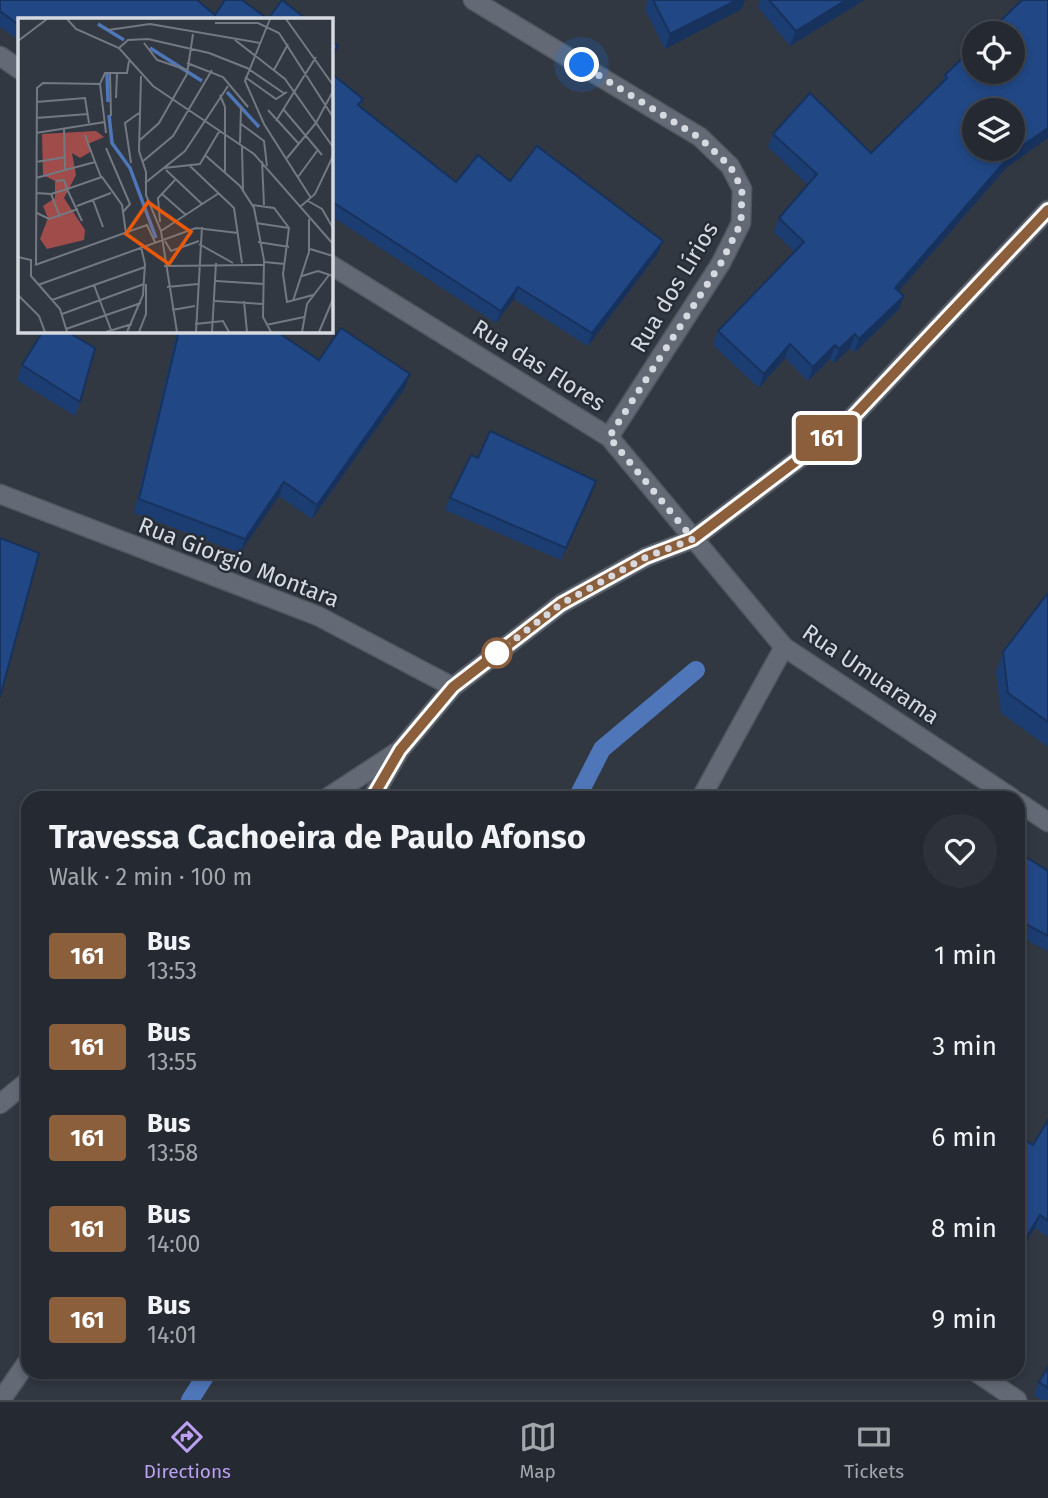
<!DOCTYPE html>
<html lang="en">
<head>
<meta charset="utf-8">
<style>
	:root { --surface:#252a32; --page:#2d323a; --text:#f1f3f6; --muted:#a3a7ac; --line:#42464d; --accent:#bca0f2 }
	body { margin:0; font-family:"Fira Sans",sans-serif; background:var(--page); color:var(--text); height:100vh; display:flex; flex-direction:column; font-size:26px; white-space:nowrap }
	* { box-sizing:border-box; margin:0 }
	p { font-size:23px; color:var(--muted) }
	.icon { flex:none; width:38px; height:38px; fill:none; stroke:currentColor; stroke-width:2; stroke-linecap:round; stroke-linejoin:round }
	.map { position:relative; flex:1; overflow:hidden }
	.side { position:absolute; left:21px; top:791px; width:1004px; height:588px; display:flex; flex-direction:column; background:var(--surface); border-radius:21px; box-shadow:0 4px 10px #0003,0 0 0 2px var(--line) }
	.side>* { flex:none }
	.badge { padding:0 14px; border-radius:5px; font-size:24px; line-height:46px }
	.controls { position:absolute; left:962px; top:21px; display:grid; gap:14px }
	.controls a { display:grid; place-items:center; width:63px; height:63px; border-radius:50%; background:var(--surface); box-shadow:0 4px 10px #0003,0 0 0 2px var(--line); font-size:35px }
	.you { position:absolute; width:35px; height:35px; margin:-18px; border:5px solid #fff; border-radius:50%; background:#1a73e8; box-shadow:0 0 0 10px #1a73e833 }
	.map>.badge { position:absolute; translate:-50% -50%; box-shadow:0 0 0 4px #fff }
	.round { display:grid; place-items:center; flex:none; width:74px; height:74px; border-radius:37px; background:var(--page) }
	.overview { display:flex; align-items:center; justify-content:space-between; height:119px; padding:0 28px }
	h1 { font-size:33px; font-weight:700; line-height:52px }
	ul { padding:0; list-style:none }
	li { display:flex; align-items:center; gap:21px; height:91px; padding:0 28px }
	li div { flex:1 }
	li b { display:block; font-size:26px }
	li em { font-style:normal }
	li .badge { min-width:77px; font-weight:700; text-align:center }
	.tab-bar { display:flex; justify-content:space-around; align-items:center; height:98px; border-top:2px solid var(--line); background:var(--surface); font-size:19px; color:var(--muted) }
	.tab-bar a { display:grid; justify-items:center; gap:4px }
	.tab-bar .active { color:var(--accent) }
	.map>svg:first-child { display:block }
	.lines { fill:none; stroke-linecap:round; stroke-linejoin:round }
	.stream { stroke:#4e76b8; stroke-width:18 }
	.minor-casing { stroke:#52575f; stroke-width:21 }
	.minor { stroke:#636a76; stroke-width:18 }
	.wall { fill:#1c3d72 }
	.shaded-wall { fill:#17325c }
	.building { fill:#214784; stroke:#17325c; stroke-width:2; fill-rule:evenodd }
	.line-casing { stroke:#fff; stroke-width:16 }
	.line { stroke:#8b5e3c; stroke-width:10 }
	.walk { stroke:#d6dae0; stroke-width:7; stroke-dasharray:0 12.6 }
	.stop-dot { fill:#fff; stroke:#8b5e3c; stroke-width:3.5 }
	.labels { text-anchor:middle; stroke-width:5; stroke-linejoin:round; paint-order:stroke }
	.street-label { font-size:23px; fill:#d6dae0; stroke:#272d37 }
	.inset-river { fill:none; stroke:#4e76b8; stroke-width:3.5 }
	.inset-road { fill:none; stroke:#737981; stroke-width:2 }
	.view { fill:#e8590c; fill-opacity:0.15; stroke:#e8590c; stroke-width:3.5 }
	.inset-edge { fill:none; stroke:#d6dae0; stroke-width:3.5 }
</style>
</head>
<body>
<div class="map">
<svg width="1048" height="1400" viewBox="0 0 1048 1400">
	<rect width="100%" height="100%" fill="#313842"/>
	<g class="lines">
		<!-- stream -->
		<g class="stream">
			<path d="M577,798l25,-49 94,-79"/>
			<path d="M190,1400l18,-28"/>
		</g>
		<!-- minor casing -->
		<g class="minor-casing">
			<g id="minor">
				<path d="M473,0l227,137 30,29 12,23 -1,34 -20,40 -112,174"/>
				<path d="M0,56l19,13"/>
				<path d="M331,265l278,172 175,210 228,151"/>
				<path d="M0,494l318,122 135,71"/>
				<path d="M327,798l70,-46"/>
				<path d="M372,798l28,-48 53,-63 108,-83 85,-47 47,-18 156,-118 199,-211"/>
				<path d="M701,798l83,-151"/>
				<path d="M1018,802l30,20"/>
				<path d="M0,1104l28,-23"/>
				<path d="M976,1372l41,28"/>
				<path d="M1,1400l27,-39"/>
			</g>
		</g>
		<!-- minor -->
		<use href="#minor" class="minor"/>
	</g>
	<!-- wall -->
	<g class="wall">
		<path d="M0,0l215,15 53,4h-249v21l-19,-13z"/>
		<path d="M648,0h97l-3,9 -77,40 -20,-40z"/>
		<path d="M760,0h104l-74,46 -32,-39z"/>
		<path d="M1048,0v138l-41,29 -108,124 5,5 -5,13 -45,44 -4,-5 -16,15 -4,-4 -22,22 -23,-23 -26,30 -46,-43 5,-14 77,-79 -21,-20 5,-14 29,-33 -40,-38 5,-13 98,19 71,-70 3,-8z"/>
		<path d="M331,73l32,26 -3,8 96,75 54,-1 148,72 -70,93 -74,-47 -18,24 -165,-107z"/>
		<path d="M177,331h99l43,29 86,28 -93,131 -33,-23 -39,57 -106,-40z"/>
		<path d="M22,365l58,37 -5,14 -58,-36z"/>
		<path d="M478,458l118,23 -35,79 -116,-50 5,-12z"/>
		<path d="M1048,593v154l-47,-34 -5,-41 7,-20z"/>
		<path d="M1018,852l30,19v80l-30,-15z"/>
		<path d="M1048,1120v117l-13,-9 -17,27v-119l15,9z"/>
		<path d="M1048,1367v33h-6l-8,-5 5,-13z"/>
	</g>
	<!-- shaded-wall -->
	<g class="shaded-wall">
		<path d="M737,0h8l-3,9 -77,40 5,-15z"/>
		<path d="M846,0h18l-74,46 6,-15z"/>
		<path d="M338,46l-4,12 -3,4v-7z"/>
		<path d="M1048,128v10l-41,29 -117,134 5,-13 117,-135z"/>
		<path d="M663,241l-5,12 -70,93 4,-13z"/>
		<path d="M518,287l-4,12 -18,24 5,-12z"/>
		<path d="M904,296l-5,13 -45,44 5,-14z"/>
		<path d="M855,334l-5,14 -16,15 5,-14z"/>
		<path d="M790,344l-5,14 -26,30 5,-14z"/>
		<path d="M835,345l-5,14 -22,22 5,-14z"/>
		<path d="M410,374l-5,14 -93,131 5,-14z"/>
		<path d="M596,481l-4,12 -31,67 5,-12z"/>
		<path d="M284,482l-5,14 -39,57 5,-14z"/>
		<path d="M1040,1215l-5,13 -17,27v-5z"/>
	</g>
	<!-- building -->
	<g class="building">
		<path d="M0,0h197l18,15 10,-15h17l26,19h-249v6l-19,-14z"/>
		<path d="M282,0l24,19h-38z"/>
		<path d="M653,0h84l-67,34z"/>
		<path d="M769,0h77l-50,31z"/>
		<path d="M1022,0h26v128l-36,25 -117,135 9,8 -45,43 -4,-5 -16,15 -4,-4 -22,22 -23,-23 -26,30 -46,-43 86,-89 -25,-24 38,-44 -44,-40 37,-41 61,60 76,-75 -2,-3 30,-29v26h38v-39h-25zM975,110h38v39h-38z"/>
		<path d="M331,40l7,6 -7,9z"/>
		<path d="M331,73l32,26 -5,6 98,77 22,-27 32,26 27,-35 126,95 -71,92 -74,-46 -17,24 -167,-108 -3,5z"/>
		<path d="M341,328l69,46 -93,131 -33,-23 -39,57 -106,-40 40,-168h97l43,29z"/>
		<path d="M43,331h23l29,17 -15,54 -58,-37z"/>
		<path d="M490,431l106,50 -30,67 -116,-50 21,-43 7,3z"/>
		<path d="M0,538l39,15 -39,144z"/>
		<path d="M1048,593v129l-40,-29 -5,-41z"/>
		<path d="M1018,852l30,19v65l-26,-14 -4,5z"/>
		<path d="M1048,1120v101l-8,-6 -22,35v-114l15,9z"/>
		<path d="M1048,1367v21l-9,-6z"/>
	</g>
	<g class="lines">
		<!-- line casing -->
		<g class="line-casing">
			<path id="line" d="M372,798l28,-48 53,-63 108,-83 85,-47 47,-18 156,-118 199,-211"/>
		</g>
		<!-- line -->
		<use href="#line" class="line"/>
		<!-- walk -->
		<path class="walk" d="M497,653l64,-49 85,-47 47,-18 -84,-102 112,-174 20,-40 1,-34 -12,-23 -30,-28 -118,-73"/>
	</g>
	<!-- markers -->
	<circle class="stop-dot" cx="497" cy="653" r="14"/>
	<g class="labels">
		<!-- street labels -->
		<g class="street-label">
			<text transform="translate(674 287) rotate(-59)" y="8">Rua dos Lírios</text>
			<text transform="translate(539 365) rotate(32)" y="8">Rua das Flores</text>
			<text transform="translate(239 562) rotate(21)" y="8">Rua Giorgio Montara</text>
			<text transform="translate(871 674) rotate(34)" y="8">Rua Umuarama</text>
		</g>
	</g>
	<!-- overview -->
	<g transform="translate(18 18)">
		<rect width="315" height="315" fill="#313842"/>
		<path d="M78,113l8,6 -16,7 4,7 -12,7 -8,-5 4,22 -12,23 21,32 -1,10 -37,9 -7,-10 8,-21 -5,-12 12,-8v-17l-12,-6 -1,-41z" fill="#a04c4b"/>
		<path class="inset-river" d="M80,6l26,16M132,30l52,33M89,56l1,28M209,74l32,35M91,97l3,28 18,25 26,70"/>
		<path class="inset-road" d="M49,1l9,10 43,19 34,38 101,68 79,90M252,1l-25,62 19,43 47,74M268,1l47,66M197,5h43l21,10 54,84M90,12l42,-6 110,19M217,22l50,39 48,68M0,23l29,-22M126,25l13,17 30,10M101,30l9,-8 20,-1 61,14 38,15 38,26M169,45l36,14 25,30M256,52l14,-26M92,55l1,43M123,58l-2,75 7,21v23l15,36 16,101M227,59l31,22 11,-7M82,66l6,49M202,77l5,12v66M98,80l1,-25M18,84l49,-4 4,25M250,92l31,34M266,92l38,45M18,100l52,-4M258,103l40,-64M223,106l23,17 3,25M46,111l1,41M18,115l69,-11M67,117l10,27M122,122l19,-17 28,-49 6,-40M222,125l1,-36M224,128l1,44M88,130l24,56 -7,8M188,138l34,30 14,22 10,52 -1,57 8,15M269,140l29,-35 17,-32M244,143l2,44M18,144l30,-5M124,144l31,-26 39,-66M113,145l-6,-40 14,-10M172,148l44,42 8,55M146,150l36,-4 20,-34M148,152l36,34M280,159l19,-26M18,160l59,-16 6,15M127,165l40,-32 43,-65M18,175l15,1 9,23M33,176l16,-5 -3,-9 -8,1M144,176l24,21M75,182l10,27M290,183l14,8 11,19M235,187l21,3 15,20 -6,46 4,28 26,-7M59,188l34,-13M282,189l15,-13 18,-38M19,195l12,6 29,-10M64,203l-15,-32 35,-12 20,28 4,28M142,204l-2,-24 17,-18M238,205l33,5M143,213l58,-38M147,223l6,10 28,-10M240,224l31,5M181,226l34,19M292,231l23,7M0,239l13,3v16l29,33 7,23M246,244l21,2M17,247l112,-40 8,17M18,247l1,-177 6,-5 57,1 5,-11h22l2,-12M146,248l100,-1M284,258l16,-5 15,5M198,263l48,3M20,267l158,-57 42,5M76,267l17,45M149,269l31,-3M0,277l21,21 6,16M34,282l93,-33M197,283l49,3M226,283l3,31M275,283l16,-49v-33M154,292l23,-4M44,296l82,-30M177,306l28,-3 6,11M248,307l38,-8M48,311l75,-26M88,314l26,-8M109,314l16,-37 2,-31 -4,-17M121,314l7,-18v-30M178,314l6,-105M194,314l4,-69M284,314l5,-28 22,-29M301,314l14,-33"/>
		<path class="view" d="M130,184l43,30 -22,32 -43,-30z"/>
		<rect width="315" height="315" class="inset-edge"/>
	</g>
</svg>
<div class="controls">
<a><svg class="icon" aria-label="locate" viewBox="0 0 24 24"><circle cx="12" cy="12" r="6"/><path d="M12 2v4M12 18v4M2 12h4M18 12h4"/></svg></a>
<a><svg class="icon" aria-label="layers" viewBox="0 0 24 24"><path d="M12 4l9 5-9 5-9-5zM3 14l9 5 9-5"/></svg></a>
</div>
<div class="you" style="left:582px;top:65px"></div>
<b class="badge" style="left:827px;top:438px;background:#8b5e3c;color:#fff">161</b>
<section class="side">
<div class="overview"><div><h1>Travessa Cachoeira de Paulo Afonso</h1><p>Walk · 2 min · 100 m</p></div><a class="round"><svg class="icon" aria-label="heart" viewBox="0 0 24 24"><path d="M12 20l-8-8c-3-5 5-10 8-4 3-6 11-1 8 4z"/></svg></a></div>
<ul>
<li><span class="badge" style="background:#8b5e3c;color:#fff">161</span><div><b>Bus</b><p>13:53</p></div><em>1 min</em></li>
<li><span class="badge" style="background:#8b5e3c;color:#fff">161</span><div><b>Bus</b><p>13:55</p></div><em>3 min</em></li>
<li><span class="badge" style="background:#8b5e3c;color:#fff">161</span><div><b>Bus</b><p>13:58</p></div><em>6 min</em></li>
<li><span class="badge" style="background:#8b5e3c;color:#fff">161</span><div><b>Bus</b><p>14:00</p></div><em>8 min</em></li>
<li><span class="badge" style="background:#8b5e3c;color:#fff">161</span><div><b>Bus</b><p>14:01</p></div><em>9 min</em></li>
</ul>
</section>
</div>
<nav class="tab-bar">
<a class="active"><svg class="icon" aria-label="directions" viewBox="0 0 24 24"><path d="M12 3l9 9-9 9-9-9zM9 14v-3h6M13 9l2 2-2 2"/></svg>Directions</a>
<a><svg class="icon" aria-label="map" viewBox="0 0 24 24"><path d="M3 6l6-2 6 2 6-2v14l-6 2-6-2-6 2zM9 4v14M15 6v14"/></svg>Map</a>
<a><svg class="icon" aria-label="tickets" viewBox="0 0 24 24"><path d="M3 7h18v10H3zM15 7v10"/></svg>Tickets</a>
</nav>
</body>
</html>
